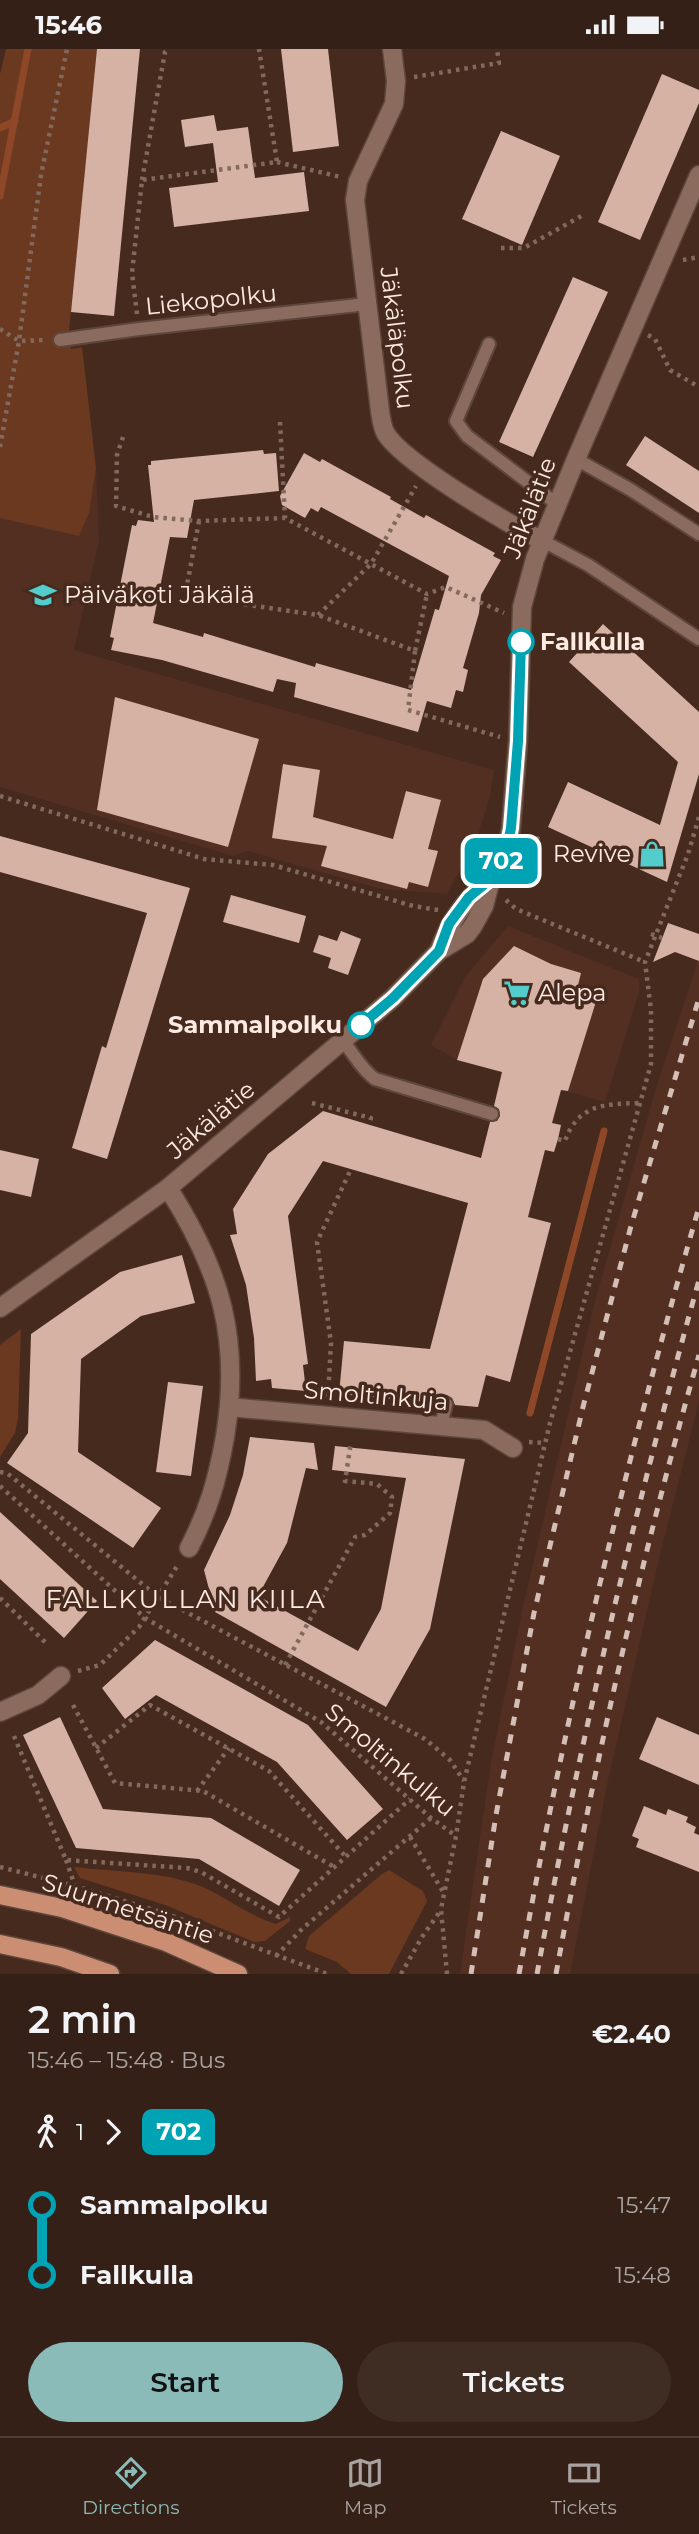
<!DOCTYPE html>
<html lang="en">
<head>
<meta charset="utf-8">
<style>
	:root { --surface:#342016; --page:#3f2d23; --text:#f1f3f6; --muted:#a9a3a1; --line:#4e3e35; --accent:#8bbbb9 }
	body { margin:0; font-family:Montserrat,sans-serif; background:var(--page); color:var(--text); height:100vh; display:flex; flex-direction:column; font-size:26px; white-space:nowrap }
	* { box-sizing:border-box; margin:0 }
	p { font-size:23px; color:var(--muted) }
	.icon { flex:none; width:38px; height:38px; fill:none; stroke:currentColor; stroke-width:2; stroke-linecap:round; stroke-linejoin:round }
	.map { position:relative; height:1925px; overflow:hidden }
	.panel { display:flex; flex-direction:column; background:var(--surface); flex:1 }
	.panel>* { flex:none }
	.badge { padding:0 14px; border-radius:10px; font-size:24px; line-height:46px }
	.map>.badge { position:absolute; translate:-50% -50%; box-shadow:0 0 0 4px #fff }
	.legs { display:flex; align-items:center; gap:10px; height:77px; padding:0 28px; font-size:23px }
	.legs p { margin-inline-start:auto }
	.summary { display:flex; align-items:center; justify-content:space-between; height:119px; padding:0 28px }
	h1 { font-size:38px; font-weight:600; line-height:52px }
	.primary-button { display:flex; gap:14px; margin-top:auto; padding:14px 28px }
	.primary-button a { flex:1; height:80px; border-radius:42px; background:var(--accent); color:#111; font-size:28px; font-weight:600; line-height:80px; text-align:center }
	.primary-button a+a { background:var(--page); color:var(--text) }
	ul { padding:0 28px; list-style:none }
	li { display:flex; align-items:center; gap:24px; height:70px; font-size:26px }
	li i { display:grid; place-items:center; width:10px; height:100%; margin:0 9px; background:currentColor }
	li i::after { content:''; width:18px; height:18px; margin:-9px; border:5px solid; border-radius:50%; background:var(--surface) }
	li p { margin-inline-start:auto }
	li:first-child i { background:linear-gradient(#0000 50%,currentColor 0) }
	li:last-child i { background:linear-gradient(currentColor 50%,#0000 0) }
	.status { display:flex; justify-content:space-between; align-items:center; height:49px; padding:0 35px; background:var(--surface); direction:ltr }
	.status svg { height:19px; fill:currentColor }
	.menu { display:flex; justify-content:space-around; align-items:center; height:98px; border-top:2px solid var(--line); background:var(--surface); font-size:19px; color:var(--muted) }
	.menu a { display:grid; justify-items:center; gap:4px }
	.menu .current { color:var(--accent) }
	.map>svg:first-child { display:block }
	.built { fill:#522f20 }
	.green { fill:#6b3820 }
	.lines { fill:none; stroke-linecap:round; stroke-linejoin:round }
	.stream { stroke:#8f4827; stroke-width:7 }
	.building { fill:#d5b2a3 }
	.service-casing { stroke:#5d463c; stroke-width:16 }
	.minor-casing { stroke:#5d463c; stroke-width:21 }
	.primary-casing { stroke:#5d463c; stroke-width:21 }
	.path { stroke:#82695e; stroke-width:4.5; stroke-dasharray:3.5 5; stroke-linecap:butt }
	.service { stroke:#8b6b5d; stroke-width:12 }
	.minor { stroke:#8b6b5d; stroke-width:18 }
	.primary { stroke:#cc8e73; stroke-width:18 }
	.rail { stroke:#d4bfb6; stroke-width:5; stroke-dasharray:9 9; stroke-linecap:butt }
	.line-1-casing { stroke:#fff; stroke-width:16 }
	.line-1 { stroke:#00a3b4; stroke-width:10 }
	.stop-1-dot { fill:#fff; stroke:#00a3b4; stroke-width:3.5 }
	.labels { text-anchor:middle; stroke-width:7; stroke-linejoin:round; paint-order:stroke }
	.street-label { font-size:24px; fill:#fdeae3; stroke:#462a1e }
	.poi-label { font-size:24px; fill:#fdeae3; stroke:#462a1e; text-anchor:start }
	.stop-label { font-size:24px; font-weight:bold; fill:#fdeae3; stroke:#462a1e; text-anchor:start }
	.neighbourhood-label { font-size:26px; letter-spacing:2px; fill:#fdeae3; stroke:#462a1e }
</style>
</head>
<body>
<div class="status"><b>15:46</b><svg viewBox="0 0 49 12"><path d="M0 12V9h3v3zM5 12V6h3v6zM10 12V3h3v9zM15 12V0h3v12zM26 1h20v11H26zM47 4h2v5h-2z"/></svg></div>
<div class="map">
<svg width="699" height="1925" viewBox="0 0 699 1925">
	<rect width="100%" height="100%" fill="#462a1e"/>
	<!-- built -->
	<g class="built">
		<path d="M82,298l14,121 3,73 -25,109 420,120 -4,27 -14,44 -29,53 -66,-5 -133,-38 -15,5 -233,-69v-310z"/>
		<path d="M508,877l131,53v13l-34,110 -148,-42 -26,-15 34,-68z"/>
		<path d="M699,909v444l-40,157 -52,226 -37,189h-110l31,-212 33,-160 69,-294 65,-227z"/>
	</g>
	<!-- green -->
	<g class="green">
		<path d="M6,0h92l-29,281 2,19 11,-2 14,121 -7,45 -10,23 -79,-18v-444z"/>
		<path d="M21,1280l-3,89 -3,15 -15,24v-112z"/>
		<path d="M74,1818c42,5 90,4 129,20 25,11 46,29 73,37l14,-7v4l-25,20 -11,1 -89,-37 -85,-27z"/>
		<path d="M389,1821l34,21 4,10 -38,73h-38l-14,-12 -32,-13 4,-13 73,-62z"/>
	</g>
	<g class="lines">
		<!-- stream -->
		<g class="stream">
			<path d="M0,79l15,-7"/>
			<path d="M0,147l28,-147"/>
			<path d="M530,1364l74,-282"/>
		</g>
	</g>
	<!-- building -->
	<g class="building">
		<path d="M97,0h43l-26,267 -43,-4z"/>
		<path d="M281,0h47l11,97 -46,6z"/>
		<path d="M662,25l37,16v13l-59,137 -42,-18z"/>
		<path d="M214,66l3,16 31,-4 7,51 49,-6 5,39 -135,16 -5,-39 49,-6 -5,-39 -28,4 -4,-27z"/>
		<path d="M501,82l59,25 -38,89 -60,-26z"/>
		<path d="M573,228l35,15 -75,165 -34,-15z"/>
		<path d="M645,387l54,35v42l-73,-48z"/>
		<path d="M263,401l1,4 12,-1 3,38 -85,9 -7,38 -17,-1 -17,86 50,14 1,-4 111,34 1,-4 95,27 24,-81 4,1 10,-34 -128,-69 -3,5 -7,-4 -6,10 -23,-13 -2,-9 24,-43 16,9 2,-3 69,38 -1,2 34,19 2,-3 69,38 -2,3 8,4 -20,35 -2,18 -16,55 5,2 -5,22 -7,-2 -5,18 -24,-7 -9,31 -124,-35 2,-14 -19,-4 -4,13 -111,-32 -51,-10 3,-12 -4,-1 22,-112 4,1 2,-6 16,2 -6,-57h3v-4z"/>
		<path d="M603,575l96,88v62l-32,108 -119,-55 20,-45 92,43 18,-63 -109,-100z"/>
		<path d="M115,648l144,42 -31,108 -131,-37z"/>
		<path d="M283,715l37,6 -7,47 80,22 13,-48 35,9 -13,49 10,2 -10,36 -19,-5 -2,7 -86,-23 6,-20 -55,-8z"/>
		<path d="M0,787l190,52 -83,271 -35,-11 30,-102 4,2 41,-135 -147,-41z"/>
		<path d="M231,846l75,21 -7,27 -76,-21z"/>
		<path d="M668,874l31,11v27l-24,-9 -22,10z"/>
		<path d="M341,882l20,8 -13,36 -20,-7 3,-10 -18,-6 6,-17 18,6z"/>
		<path d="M514,897l37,18 30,9 -3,12 21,7 -31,99 -7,-1 -9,33 9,2 -3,14 -4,13 -9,-2 -17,67 23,6 -41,159 -24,-7 -8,32 -23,-2 -3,-7 -5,-3 -7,3 -3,5 -98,-9 5,-53 86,8 38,-146 -145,-42 -35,55 20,148 -5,1 3,26 -34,-3 -1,-9 -15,2 -2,-43 -8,-53 -16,-50 7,-1 -4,-25 35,-55 55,-43 158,47 9,-36 7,-1 3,-5 -1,-7 -5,-3 8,-34 -45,-12 26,-81z"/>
		<path d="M0,1101l39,9 -8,38 -31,-7z"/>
		<path d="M182,1206l13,48 -54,13 -60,43 -3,93 83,56 -28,40 -126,-85 21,-30 3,-99 89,-62z"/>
		<path d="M168,1333l35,4 -12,90 -35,-4z"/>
		<path d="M250,1388l64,6 4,27 -12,-2 -19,75 -29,53 100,55 23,-42 25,-131 -74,-8 3,-24 130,13 -35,170 -44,78 -171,-95 -11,-42 26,-55 13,-40z"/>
		<path d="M0,1463l97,89 -33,37 -64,-59z"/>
		<path d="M155,1591l153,85 75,84 -36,31 -70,-78 -121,-67 -31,24 -23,-31z"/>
		<path d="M60,1668l43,92 108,9 89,52 -21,36 -80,-47 -123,-11 -53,-113z"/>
		<path d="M657,1668l42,18v50l-60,-26z"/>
		<path d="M644,1757l22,9 2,-6 20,8 -2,5 10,5 -2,6 5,2v37l-63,-25 3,-8 -7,-3z"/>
	</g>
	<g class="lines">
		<!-- service casing -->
		<g class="service-casing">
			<g id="service">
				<path d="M60,291l79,-11 228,-25"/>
				<path d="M489,295l-33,77 11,15 90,68"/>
				<path d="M576,410l55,31 68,44"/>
				<path d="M543,492l45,24 111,74"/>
				<path d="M343,992c10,12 19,29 32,38l117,35"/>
				<path d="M441,1377l5,-22"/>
			</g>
		</g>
		<!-- minor casing -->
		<g class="minor-casing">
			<g id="minor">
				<path d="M392,0l4,32 -2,23 -36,77 -3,19 25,211c1,6 2,15 5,21 14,28 126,94 158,109"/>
				<path d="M439,902c12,-32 25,-50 52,-72"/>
				<path d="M168,1139c53,83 73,151 57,249 -8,44 -16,72 -36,111"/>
				<path d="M0,1259l168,-120 225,-190 46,-47 28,-17 6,-8 11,-20 7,-27 15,-26 5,-25 7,-87 4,-134 13,-48 41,-100 123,-284"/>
				<path d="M229,1358l255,23 29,18"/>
				<path d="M0,1663l38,-17 23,-19"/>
			</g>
		</g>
		<!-- primary casing -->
		<g class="primary-casing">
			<g id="primary">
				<path d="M0,1846l62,13 104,34 72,32"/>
				<path d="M0,1895l61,13 49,17"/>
			</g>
		</g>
		<!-- path -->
		<g class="path">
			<path d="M414,28l85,-14 -2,-14"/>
			<path d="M277,113l64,15"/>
			<path d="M142,131l23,-128 3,-3"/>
			<path d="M501,199h23l61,-34"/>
			<path d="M683,211l16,-3"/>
			<path d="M137,265l-5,-41 10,-93 135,-18 -18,-113"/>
			<path d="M0,280l19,12 26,-1"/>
			<path d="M648,286l7,4 15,31 29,17"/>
			<path d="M280,373l5,96"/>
			<path d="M123,388l-6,18 -1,51 37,11 46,4 86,-3 142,76 19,-7 58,26"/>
			<path d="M0,398l19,-106 22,-166 26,-126"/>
			<path d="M199,472l-14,75 133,19 97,36 12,-57"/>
			<path d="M318,566l53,-51 45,-78"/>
			<path d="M415,602l-7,59 92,27"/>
			<path d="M0,747l204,63 69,6 140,41 25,4"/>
			<path d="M536,789l7,3"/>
			<path d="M506,851l10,9 129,53"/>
			<path d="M651,885l11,4"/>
			<path d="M312,1054l59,15 -2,7"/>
			<path d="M558,1090l7,2c13,-37 40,-37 74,-38"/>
			<path d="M328,1348l3,-54 -14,-101 34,-73"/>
			<path d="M529,1393l16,1"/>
			<path d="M0,1423l7,1 151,124 267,142 25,21 14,21"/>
			<path d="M0,1437l145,132 176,104 110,96 25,18"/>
			<path d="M0,1549l48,47"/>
			<path d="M285,1616l70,-128 10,-2 25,-22 2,-16 -15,-13 -32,-3 6,-39"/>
			<path d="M78,1622l22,-6 39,-38 40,-64"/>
			<path d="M73,1656l42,78 88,8 131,76"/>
			<path d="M14,1687l52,124 121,8 14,4 78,45 131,-118"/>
			<path d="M96,1699l54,-43 119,66 77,86"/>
			<path d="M197,1742l32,-43"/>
			<path d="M410,1788l35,58"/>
			<path d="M66,1811l9,26"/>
			<path d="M0,1818l75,19 92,28 160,60"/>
			<path d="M276,1907l26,-27 129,-111"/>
			<path d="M401,1925l21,-37 19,-27"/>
			<path d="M447,1925l-6,-65 15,-73 8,-54 86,-359 101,-359v-54l-6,-48 43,-108 11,-37"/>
		</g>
		<!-- service -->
		<use href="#service" class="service"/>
		<!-- minor -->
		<use href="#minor" class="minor"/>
		<!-- primary -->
		<use href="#primary" class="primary"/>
		<!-- rail -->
		<g class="rail">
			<path d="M471,1925l25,-159 38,-202 50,-210 47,-177 68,-228"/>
			<path d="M519,1925c46,-258 107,-515 180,-767"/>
			<path d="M537,1925c43,-234 98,-465 162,-694"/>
			<path d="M556,1925c38,-208 85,-415 143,-619"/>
		</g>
	</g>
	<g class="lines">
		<!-- line-1 casing -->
		<g class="line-1-casing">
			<path id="line-1" d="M361,976l32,-27 46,-47 10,-27 20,-27 22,-18 15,-26 5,-25 7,-87 3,-99"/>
		</g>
		<!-- line-1 -->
		<use href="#line-1" class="line-1"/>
	</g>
	<!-- icons -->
	<defs>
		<g id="school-bare" transform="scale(2.1)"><path d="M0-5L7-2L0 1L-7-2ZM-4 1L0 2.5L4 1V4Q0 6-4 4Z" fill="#52cdcc" stroke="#462a1e" stroke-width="2.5" paint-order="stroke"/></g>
		<g id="shop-bare" transform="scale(2.1)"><path d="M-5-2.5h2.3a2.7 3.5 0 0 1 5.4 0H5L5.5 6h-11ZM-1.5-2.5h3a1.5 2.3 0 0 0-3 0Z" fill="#52cdcc" stroke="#462a1e" stroke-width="2.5" paint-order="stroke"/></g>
		<g id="supermarket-bare" transform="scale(2.1)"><path d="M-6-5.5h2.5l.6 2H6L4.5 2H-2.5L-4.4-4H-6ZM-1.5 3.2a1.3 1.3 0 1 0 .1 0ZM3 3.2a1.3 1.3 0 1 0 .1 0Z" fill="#52cdcc" stroke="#462a1e" stroke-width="2.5" paint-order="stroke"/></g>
	</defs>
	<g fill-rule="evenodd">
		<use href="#school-bare" x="43" y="546"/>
		<use href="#shop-bare" x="652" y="805"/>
		<use href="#supermarket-bare" x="517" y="944"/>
	</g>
	<!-- markers -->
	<g class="stop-1-dot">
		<circle cx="521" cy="593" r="12"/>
		<circle cx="361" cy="976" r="12"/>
	</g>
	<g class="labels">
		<!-- street labels -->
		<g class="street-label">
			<text transform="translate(211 251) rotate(-6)" y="8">Liekopolku</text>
			<text transform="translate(397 289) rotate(83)" y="8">Jäkäläpolku</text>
			<text transform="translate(530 459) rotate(-69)" y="8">Jäkälätie</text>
			<text transform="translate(211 1071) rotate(-40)" y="8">Jäkälätie</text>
			<text transform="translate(376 1347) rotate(5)" y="8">Smoltinkuja</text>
			<text transform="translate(390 1711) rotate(40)" y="8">Smoltinkulku</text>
			<text transform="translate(128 1860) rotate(18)" y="8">Suurmetsäntie</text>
		</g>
		<!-- poi labels -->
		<g class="poi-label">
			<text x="64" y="554">Päiväkoti Jäkälä</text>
			<text x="631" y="813" text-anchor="end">Revive</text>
			<text x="538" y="952">Alepa</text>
		</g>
		<!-- stop labels -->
		<g class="stop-label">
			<text x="540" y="601">Fallkulla</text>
			<text x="342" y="984" text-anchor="end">Sammalpolku</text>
		</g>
		<!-- neighbourhood labels -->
		<g class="neighbourhood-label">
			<text x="186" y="1559">FALLKULLAN KIILA</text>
		</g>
	</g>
</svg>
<b class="badge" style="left:501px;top:812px;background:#00a3b4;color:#fff">702</b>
</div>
<section class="panel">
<div class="summary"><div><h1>2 min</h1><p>15:46 – 15:48 · Bus</p></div><b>€2.40</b></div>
<div class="legs"><svg class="icon" aria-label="walk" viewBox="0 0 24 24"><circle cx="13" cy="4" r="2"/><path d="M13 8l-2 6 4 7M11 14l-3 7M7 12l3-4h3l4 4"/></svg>1<svg class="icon" aria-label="forward" viewBox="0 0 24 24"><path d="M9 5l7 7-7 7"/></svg><b class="badge" style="background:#00a3b4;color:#fff">702</b></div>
<ul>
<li><i style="color:#00a3b4"></i><b>Sammalpolku</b><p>15:47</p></li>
<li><i style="color:#00a3b4"></i><b>Fallkulla</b><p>15:48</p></li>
</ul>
<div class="primary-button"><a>Start</a><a>Tickets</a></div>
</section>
<nav class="menu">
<a class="current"><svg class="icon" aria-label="directions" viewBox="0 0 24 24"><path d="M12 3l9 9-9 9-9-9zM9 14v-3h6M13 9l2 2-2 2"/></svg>Directions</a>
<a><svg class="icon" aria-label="map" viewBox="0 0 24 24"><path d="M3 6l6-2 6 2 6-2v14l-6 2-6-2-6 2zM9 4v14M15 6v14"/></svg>Map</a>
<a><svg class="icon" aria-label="tickets" viewBox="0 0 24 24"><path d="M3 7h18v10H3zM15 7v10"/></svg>Tickets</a>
</nav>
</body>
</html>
